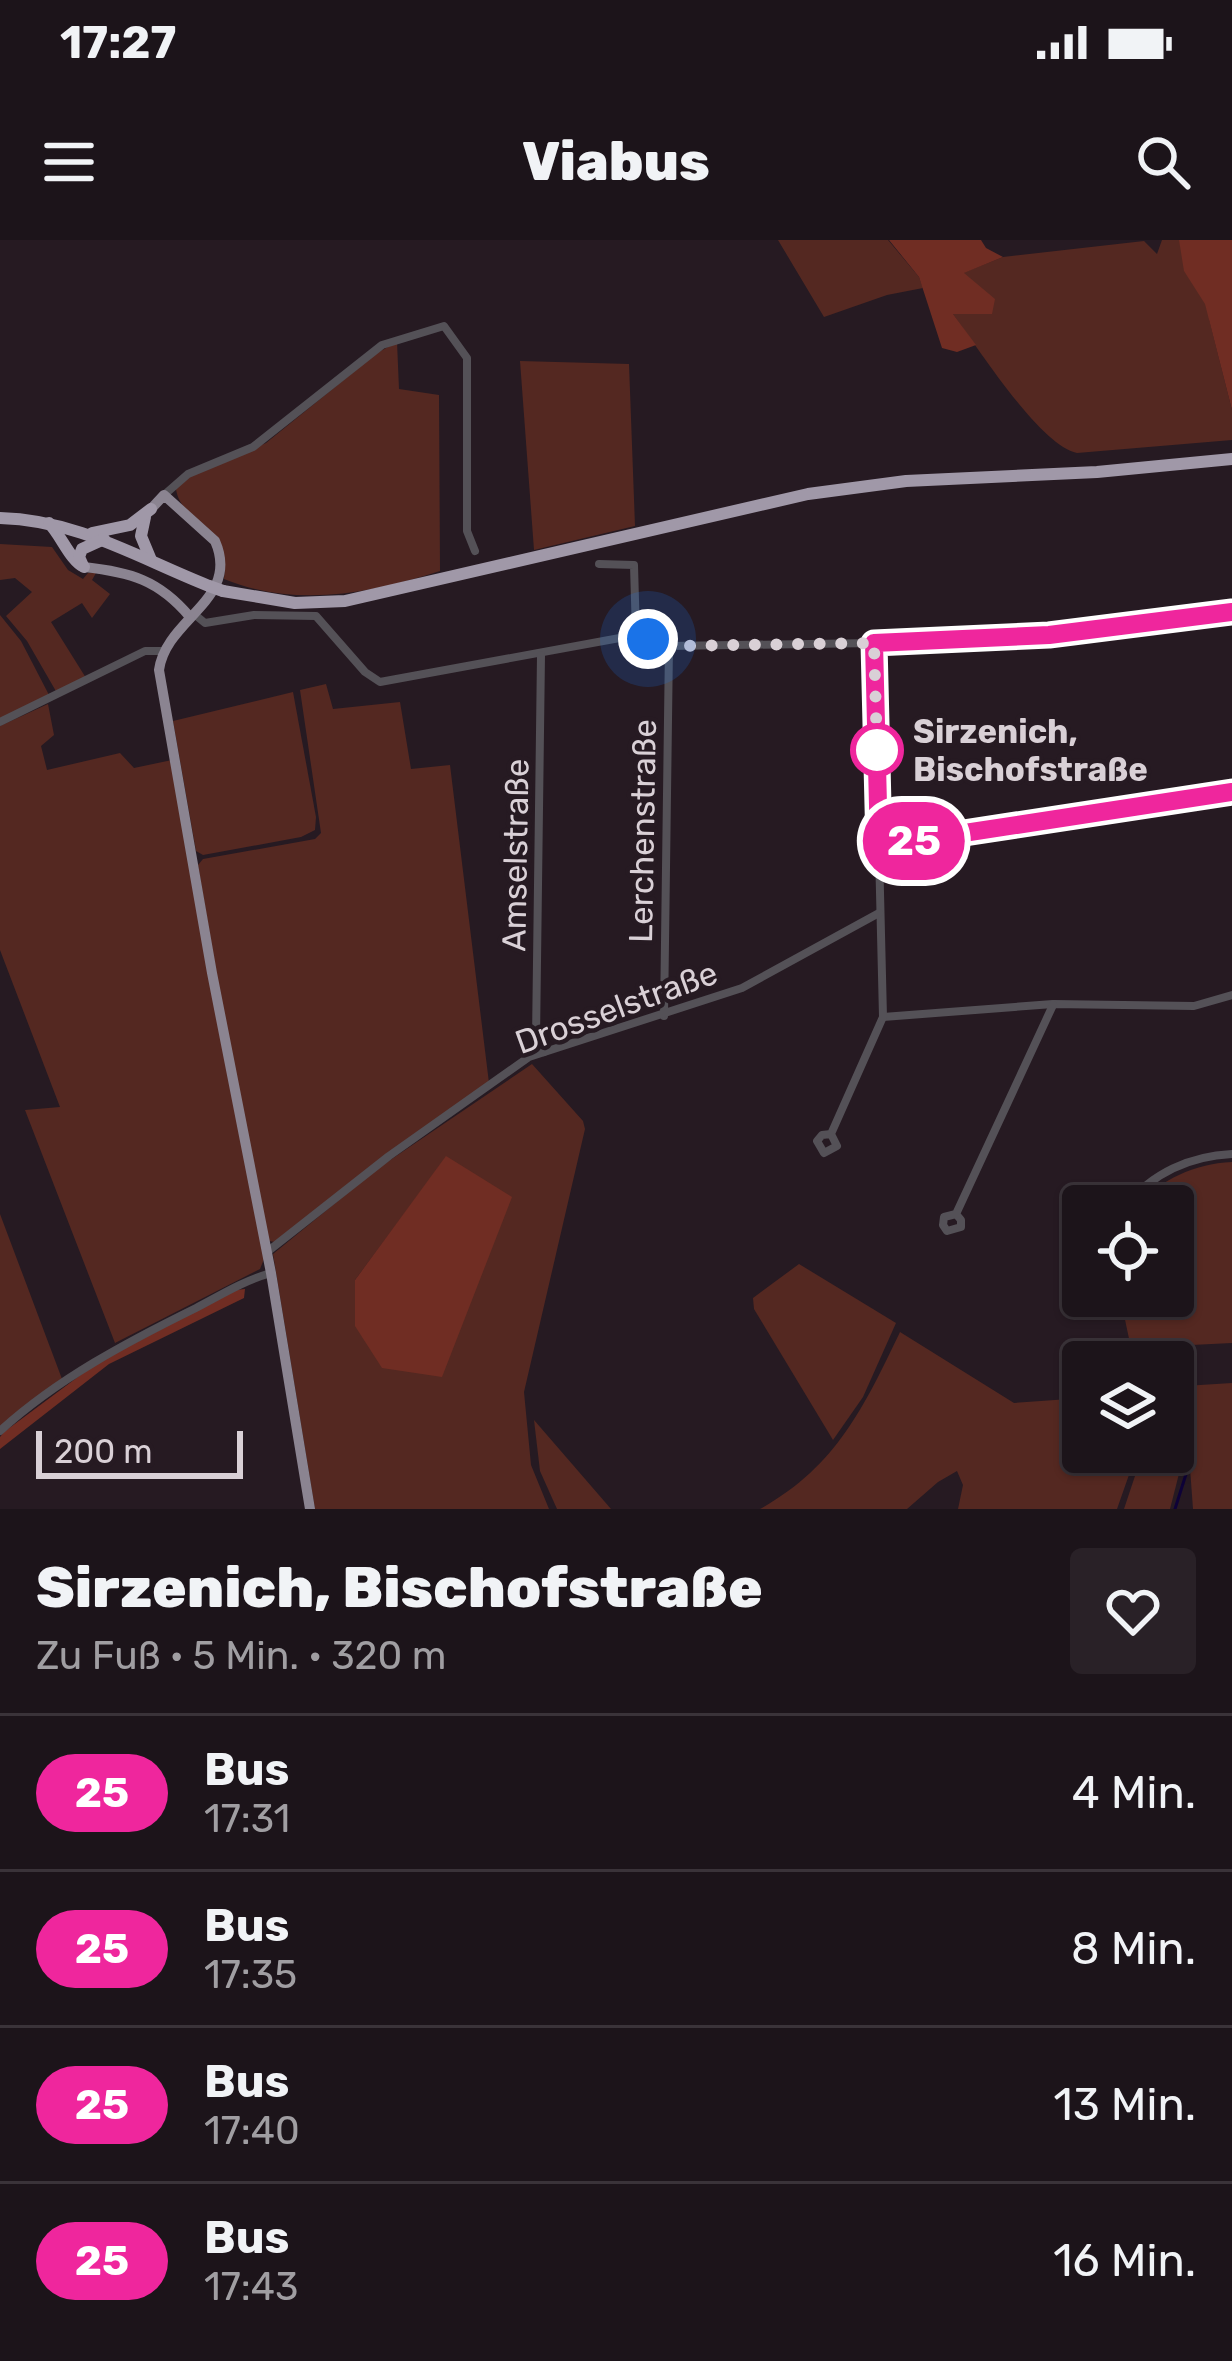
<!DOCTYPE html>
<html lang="de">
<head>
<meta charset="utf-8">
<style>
	:root { --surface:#1c141a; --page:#292127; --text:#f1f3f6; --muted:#a09ea2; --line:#3a3339 }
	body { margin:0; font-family:Rubik,sans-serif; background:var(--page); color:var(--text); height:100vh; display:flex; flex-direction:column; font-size:45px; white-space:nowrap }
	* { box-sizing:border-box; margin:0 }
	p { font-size:39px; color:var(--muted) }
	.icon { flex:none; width:66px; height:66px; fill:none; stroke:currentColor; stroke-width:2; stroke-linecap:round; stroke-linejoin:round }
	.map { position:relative; height:1269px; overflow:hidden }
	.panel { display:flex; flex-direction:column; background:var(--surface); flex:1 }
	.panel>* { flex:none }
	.badge { padding:0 24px; border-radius:39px; font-size:42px; line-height:78px }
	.fabs { position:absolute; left:1062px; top:945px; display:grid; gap:24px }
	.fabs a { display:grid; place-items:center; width:132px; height:132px; border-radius:12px; background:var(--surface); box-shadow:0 3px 9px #0004,0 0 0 3px var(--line); font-size:60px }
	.scale { position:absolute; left:36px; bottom:30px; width:207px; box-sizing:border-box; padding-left:12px; border:6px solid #d9d0d6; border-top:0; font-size:33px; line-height:42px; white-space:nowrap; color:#d9d0d6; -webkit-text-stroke:9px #261a22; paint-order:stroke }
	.you { position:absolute; width:60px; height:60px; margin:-30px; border:9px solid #fff; border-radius:50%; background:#1a73e8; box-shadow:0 0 0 18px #1a73e833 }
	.map>.badge { position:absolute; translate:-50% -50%; box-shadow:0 0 0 6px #fff }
	.round { display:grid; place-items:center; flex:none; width:126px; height:126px; border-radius:12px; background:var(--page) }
	.headline { display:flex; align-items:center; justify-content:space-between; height:204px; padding:0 36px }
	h1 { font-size:57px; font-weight:800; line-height:90px }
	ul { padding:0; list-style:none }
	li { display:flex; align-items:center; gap:36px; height:156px; padding:0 36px; border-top:3px solid var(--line) }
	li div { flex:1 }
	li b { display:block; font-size:45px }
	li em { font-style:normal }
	li .badge { min-width:132px; font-weight:700; text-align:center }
	.status { display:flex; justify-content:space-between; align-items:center; height:84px; padding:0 60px; background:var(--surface); direction:ltr }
	.status svg { height:33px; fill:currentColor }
	header { display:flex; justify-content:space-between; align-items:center; height:156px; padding:0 36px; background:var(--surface); font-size:54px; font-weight:800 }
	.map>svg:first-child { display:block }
	.green { fill:#542821; fill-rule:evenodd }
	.forest { fill:#702d23 }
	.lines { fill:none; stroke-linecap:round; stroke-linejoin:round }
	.stream { stroke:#0e0238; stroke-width:3 }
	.minor { stroke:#545157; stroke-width:8 }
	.major { stroke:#8b8491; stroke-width:10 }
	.highway { stroke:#a098a8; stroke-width:12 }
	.highway-bridge { stroke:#a098a8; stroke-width:12 }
	.line-casing { stroke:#fff; stroke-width:27 }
	.line { stroke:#ef269d; stroke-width:18 }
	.walk { stroke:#d9d0d6; stroke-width:12; stroke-dasharray:0 21.6 }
	.stop-dot { fill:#fff; stroke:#ef269d; stroke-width:6 }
	.labels { text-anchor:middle; stroke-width:9; stroke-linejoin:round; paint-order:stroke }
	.stop-label { font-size:33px; font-weight:bold; fill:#d9d0d6; stroke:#261a22; text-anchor:start }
	.street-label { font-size:33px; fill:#d9d0d6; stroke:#261a22 }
</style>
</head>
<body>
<div class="status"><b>17:27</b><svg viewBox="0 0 49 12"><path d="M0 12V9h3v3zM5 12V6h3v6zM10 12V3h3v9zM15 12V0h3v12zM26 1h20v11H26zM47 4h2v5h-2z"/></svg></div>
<header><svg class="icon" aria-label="menu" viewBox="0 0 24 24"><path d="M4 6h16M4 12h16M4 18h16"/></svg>Viabus<svg class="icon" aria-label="search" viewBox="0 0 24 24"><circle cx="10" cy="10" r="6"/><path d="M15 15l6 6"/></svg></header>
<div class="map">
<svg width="1232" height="1269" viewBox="0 0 1232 1269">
	<rect width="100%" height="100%" fill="#261a22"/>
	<!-- green -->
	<g class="green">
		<path d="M778,0h110l31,37 4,11 -36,7 -63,22z"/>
		<path d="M1162,0h70l-23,79 23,91v30l-155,13c-38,-8 -99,-106 -125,-140h40l-29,-40 40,-16 141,-16 13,13z"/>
		<path d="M397,102l2,47 40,6 1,176c-71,23 -145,37 -216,8 7,-59 -43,-54 -48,-90l15,-13 75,-33 111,-90z"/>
		<path d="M520,121l109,3 6,162 -101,24z"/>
		<path d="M0,304l52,3 16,23 15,9 5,-6h8l-4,7 18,14 -18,24 -10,-15 -31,19 35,56 -29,15 -30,-52 -21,-25 26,-24 -17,-14 -15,2z"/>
		<path d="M0,375l21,26 28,54 -49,25z"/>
		<path d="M326,444l7,25 67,-7 11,67 39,-4 39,318 -73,50 -141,109 -6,-1 -44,-217 -27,-159 5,-6 112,-20 6,-6 -21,-143z"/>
		<path d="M293,452l23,125 -1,13 -14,7 -98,18 -7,-4 -23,-130z"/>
		<path d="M48,464l6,31 -13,11 6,24 73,-17 14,15 38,-8 92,499 -4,10 -145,74 -90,-233 35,-3 -60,-157v-224z"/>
		<path d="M532,824l51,57 2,8 -61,263 7,73 18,44h-234l-42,-255 104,-85zM447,916l-92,170v-46z"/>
		<path d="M1232,922v181l-101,5 -11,-52h53v-90h-37c27,-27 57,-42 96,-44z"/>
		<path d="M0,974l62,165 -61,47h-1z"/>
		<path d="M799,1024l97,59 -33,74 -30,43 -79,-131 -1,-11z"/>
		<path d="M900,1092l114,71 69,-5v54h54l-20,57h-159l5,-24 -6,-14 -19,11 -31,27h-147c76,-42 104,-102 140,-177z"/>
		<path d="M1232,1143v126h-39l-9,-123z"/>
		<path d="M534,1180l77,89h-54l-17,-38z"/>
		<path d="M1143,1212l40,6 -13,51h-46z"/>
	</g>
	<!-- forest -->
	<g class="forest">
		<path d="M889,0h92l5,8 17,9 -39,16 31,26 -3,15h-39l23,31 -19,7 -15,-4 -23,-71z"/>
		<path d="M1179,0h53v170l-27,-106 -21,-33z"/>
		<path d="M446,916l66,41 -70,180 -60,-9 -27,-42v-46z"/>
		<path d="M245,1049l-1,9 -135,66 -109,85v-12l4,-5 94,-70 138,-72z"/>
	</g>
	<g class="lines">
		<!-- stream -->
		<g class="stream">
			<path d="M1173,1156v-1"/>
			<path d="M1173,1192h12l2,39 -12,38"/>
		</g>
		<!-- minor -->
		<g class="minor">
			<path d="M164,255l24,-21 65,-27 129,-102 62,-19 23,32v173l8,20"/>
			<path d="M194,374l11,9 49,-8 62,1 49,56 15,10 256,-47 -2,-70 -35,-1"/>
			<path d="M636,395l33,11 205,-3 175,-8 183,-23"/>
			<path d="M541,415l-5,384 8,13"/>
			<path d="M0,482l145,-71h19"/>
			<path d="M879,606l353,-54"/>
			<path d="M664,776l5,-370"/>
			<path d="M883,777l170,-13 141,2 38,-11"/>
			<path d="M831,894l-9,1 -5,6 7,12 13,-7 -6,-12 52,-117 -9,-374"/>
			<path d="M1126,966c26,-33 64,-50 106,-52"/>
			<path d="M956,974l5,6v7l-14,4 -4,-6 1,-8 12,-3 97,-209"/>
			<path d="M267,1012l122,-96 140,-99 213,-69 137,-75"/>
			<path d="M1079,1054l4,12 -11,4 -5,-10 12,-6 4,-9"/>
			<path d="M0,1191c57,-52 127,-89 196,-123 25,-13 47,-27 75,-35"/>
		</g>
		<!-- major -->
		<g class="major">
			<path d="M151,269l13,-14 51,46c26,59 -49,77 -56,129l53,303 59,300 39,236"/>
			<path d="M84,327c46,5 75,13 106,50"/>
		</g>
		<!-- highway -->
		<g class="highway">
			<path d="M145,277l-4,19 10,24"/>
			<path d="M0,278c78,2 138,40 209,68"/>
			<path d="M49,283c13,14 21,37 35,44"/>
			<path d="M92,293l38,-8 21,-16"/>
			<path d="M83,326l-4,-9 3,-8 22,-10"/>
			<path d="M223,351l72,12 50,-2 463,-107 98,-13 191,-9 135,-13"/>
		</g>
		<!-- highway-bridge -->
		<path class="highway-bridge" d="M209,346l14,5"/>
	</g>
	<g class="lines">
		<!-- line casing -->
		<g class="line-casing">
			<path id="line" d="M1232,372l-183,23 -175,8 5,203 353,-54"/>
		</g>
		<!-- line -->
		<use href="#line" class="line"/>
		<!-- walk -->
		<path class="walk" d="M648,399l21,7 205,-3 3,107"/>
	</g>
	<!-- markers -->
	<circle class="stop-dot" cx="877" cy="510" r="24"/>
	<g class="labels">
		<!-- stop labels -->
		<g class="stop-label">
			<text x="913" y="503">Sirzenich,<tspan x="913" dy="38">Bischofstraße</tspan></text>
		</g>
		<!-- street labels -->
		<g class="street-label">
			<text transform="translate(642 591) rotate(-89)" y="12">Lerchenstraße</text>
			<text transform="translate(515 615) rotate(-89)" y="12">Amselstraße</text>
			<text transform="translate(616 767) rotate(-20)" y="12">Drosselstraße</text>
		</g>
	</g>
</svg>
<div class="fabs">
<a><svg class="icon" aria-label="locate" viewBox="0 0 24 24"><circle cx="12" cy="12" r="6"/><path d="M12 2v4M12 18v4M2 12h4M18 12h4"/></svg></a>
<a><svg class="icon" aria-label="layers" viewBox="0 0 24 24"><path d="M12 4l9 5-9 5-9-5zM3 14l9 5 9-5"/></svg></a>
</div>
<div class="scale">200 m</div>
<div class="you" style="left:648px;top:399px"></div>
<b class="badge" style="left:914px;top:601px;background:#ef269d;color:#fff">25</b>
</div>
<section class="panel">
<div class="headline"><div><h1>Sirzenich, Bischofstraße</h1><p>Zu Fuß · 5 Min. · 320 m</p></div><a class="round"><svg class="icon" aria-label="heart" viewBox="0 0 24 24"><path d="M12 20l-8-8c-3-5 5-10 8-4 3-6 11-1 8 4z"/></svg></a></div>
<ul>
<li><span class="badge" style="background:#ef269d;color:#fff">25</span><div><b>Bus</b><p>17:31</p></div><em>4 Min.</em></li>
<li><span class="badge" style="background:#ef269d;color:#fff">25</span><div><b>Bus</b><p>17:35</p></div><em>8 Min.</em></li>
<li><span class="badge" style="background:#ef269d;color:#fff">25</span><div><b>Bus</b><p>17:40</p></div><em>13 Min.</em></li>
<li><span class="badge" style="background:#ef269d;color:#fff">25</span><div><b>Bus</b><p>17:43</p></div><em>16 Min.</em></li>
</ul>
</section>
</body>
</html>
